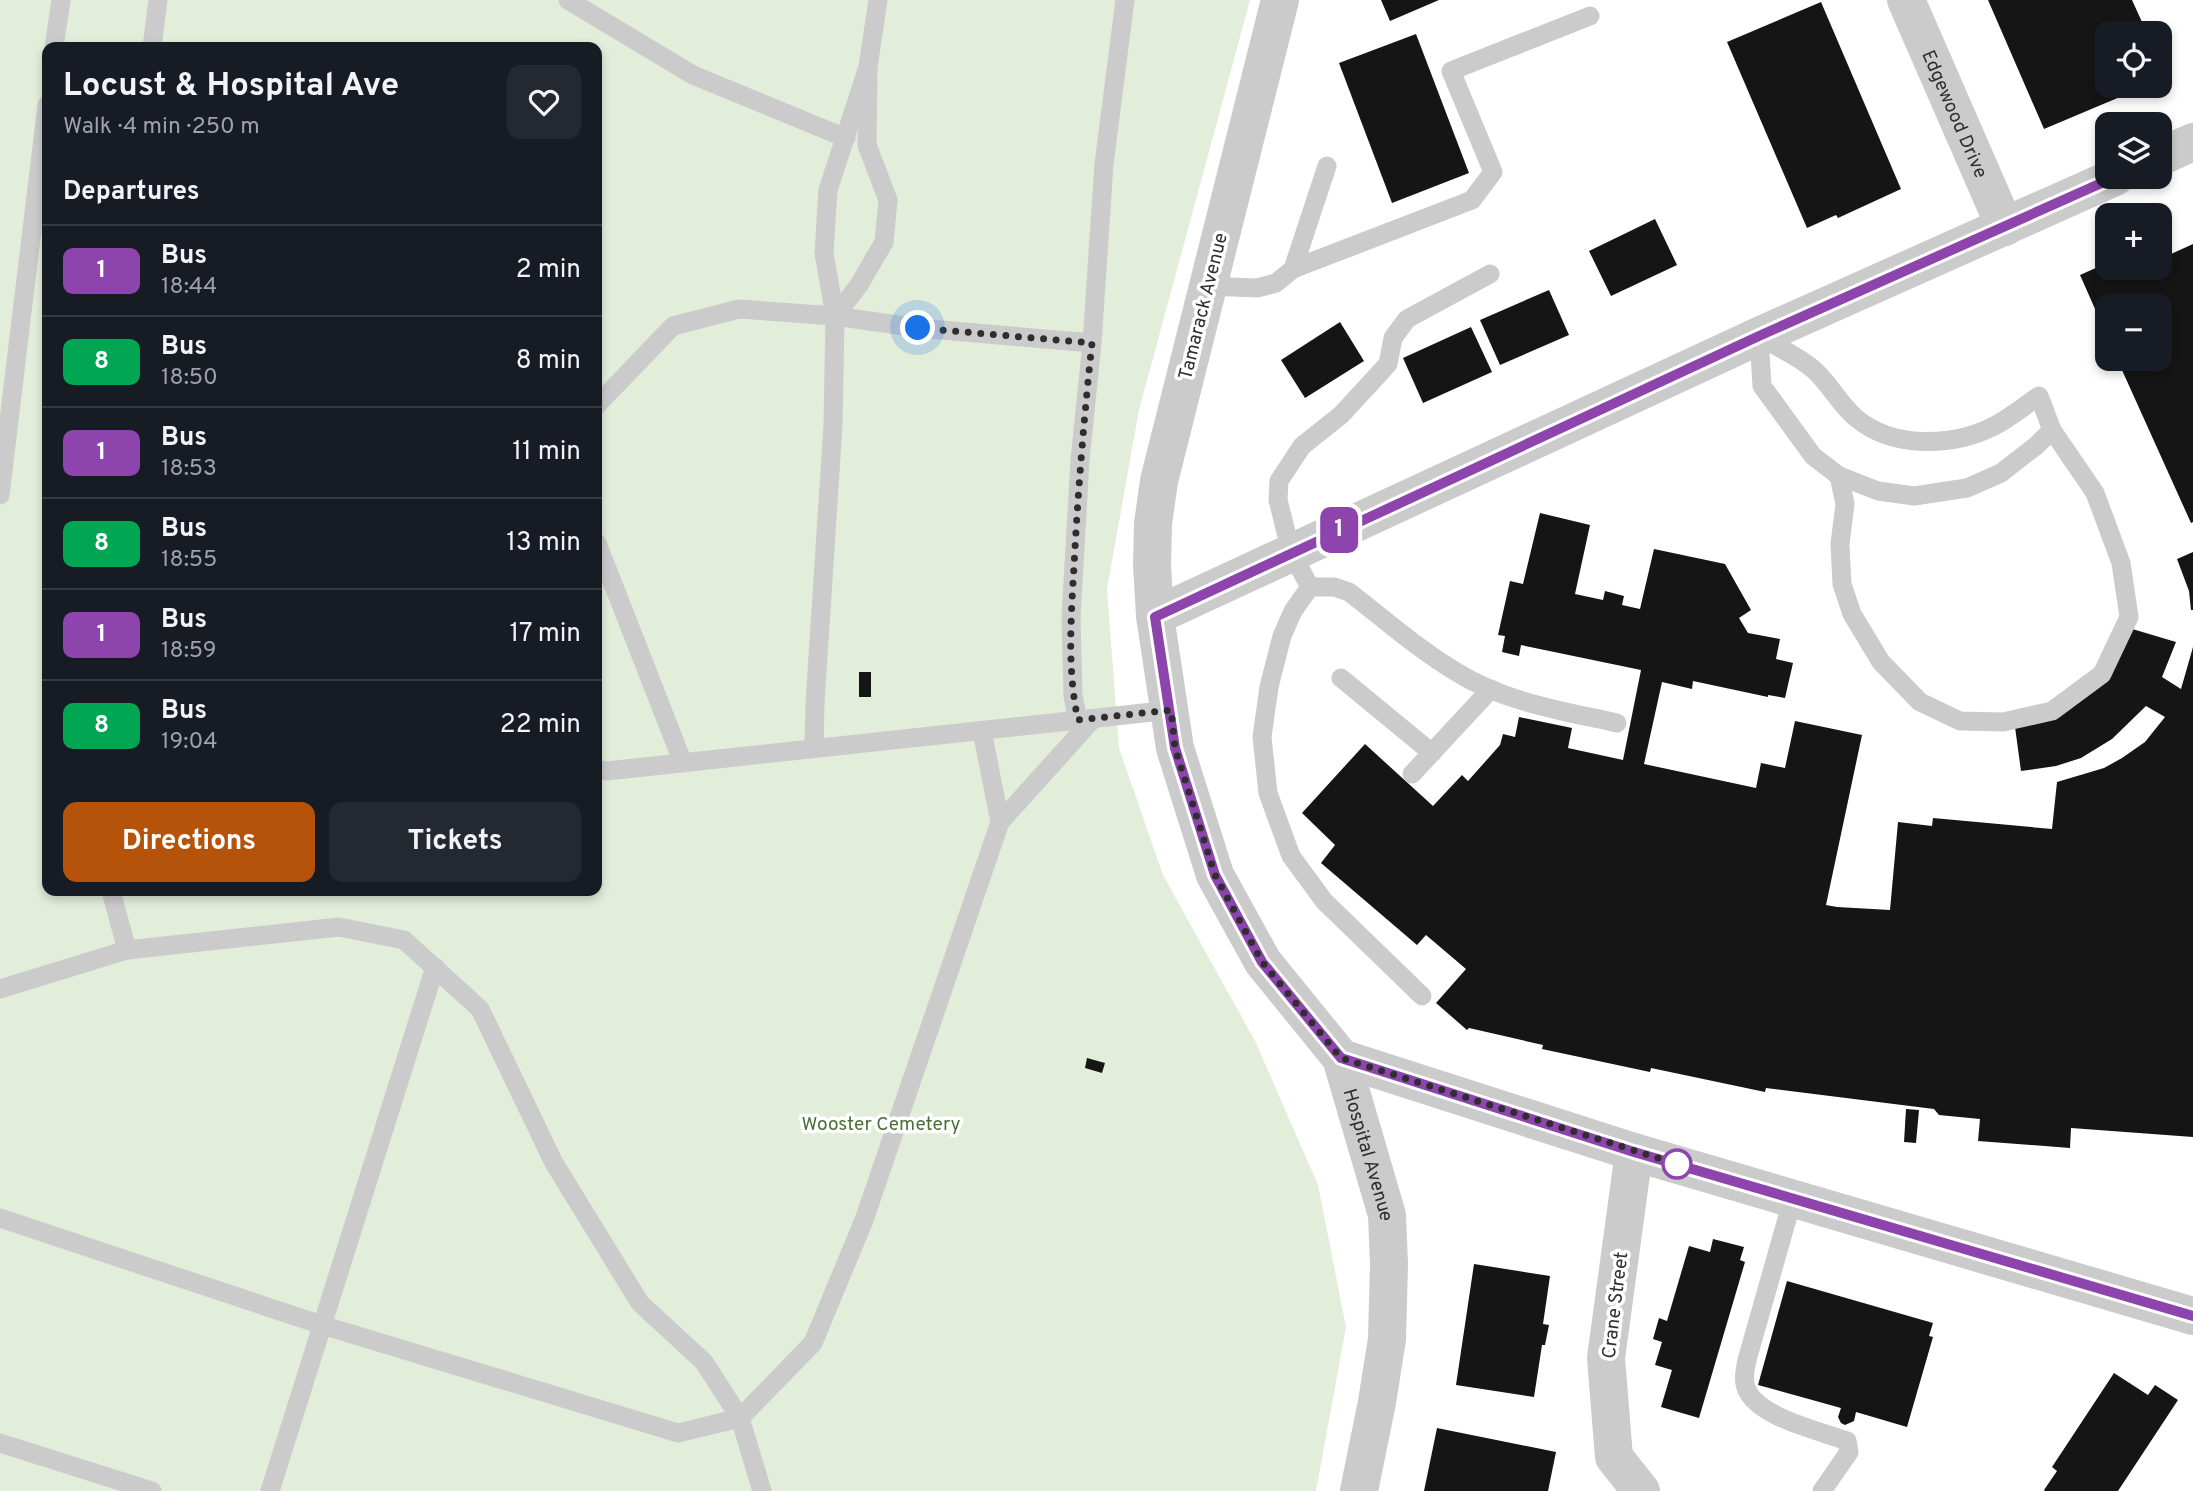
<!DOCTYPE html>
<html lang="en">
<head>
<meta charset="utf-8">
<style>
	:root { --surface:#171b24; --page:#242831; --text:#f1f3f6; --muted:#9ea1a6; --line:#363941; --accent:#b45309 }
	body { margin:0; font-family:Overpass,sans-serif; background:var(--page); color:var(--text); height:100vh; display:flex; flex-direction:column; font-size:26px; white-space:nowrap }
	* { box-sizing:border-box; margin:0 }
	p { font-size:23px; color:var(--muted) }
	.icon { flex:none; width:38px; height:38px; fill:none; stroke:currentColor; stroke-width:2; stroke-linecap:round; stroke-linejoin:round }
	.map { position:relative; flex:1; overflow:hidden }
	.side { position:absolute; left:42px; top:42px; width:560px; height:854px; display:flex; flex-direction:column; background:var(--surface); border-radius:14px; box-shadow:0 4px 10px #0003 }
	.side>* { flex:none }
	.badge { padding:0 14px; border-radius:10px; font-size:24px; line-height:46px }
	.fabs { position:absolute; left:2095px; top:21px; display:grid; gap:14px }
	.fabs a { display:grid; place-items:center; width:77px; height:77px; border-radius:14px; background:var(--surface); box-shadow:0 4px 10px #0003; font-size:35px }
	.you { position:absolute; width:35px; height:35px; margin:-18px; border:5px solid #fff; border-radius:50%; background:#1a73e8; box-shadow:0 0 0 10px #1a73e833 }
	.map>.badge { position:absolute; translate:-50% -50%; box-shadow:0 0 0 4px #fff }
	h2 { padding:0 21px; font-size:26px; line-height:63px }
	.round { display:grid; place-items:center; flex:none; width:74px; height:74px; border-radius:14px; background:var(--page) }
	.headline { display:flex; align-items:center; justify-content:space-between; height:119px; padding:0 21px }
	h1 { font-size:33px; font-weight:700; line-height:52px }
	.action { display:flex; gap:14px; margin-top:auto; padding:14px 21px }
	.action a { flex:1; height:80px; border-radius:14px; background:var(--accent); color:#fff; font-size:28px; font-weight:700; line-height:80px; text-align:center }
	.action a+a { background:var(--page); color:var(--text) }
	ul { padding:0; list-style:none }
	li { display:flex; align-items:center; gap:21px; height:91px; padding:0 21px; border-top:2px solid var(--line) }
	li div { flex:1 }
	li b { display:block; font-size:26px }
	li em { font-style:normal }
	li .badge { min-width:77px; font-weight:700; text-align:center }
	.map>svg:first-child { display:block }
	.green { fill:#e2edda; fill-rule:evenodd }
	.building { fill:#151515 }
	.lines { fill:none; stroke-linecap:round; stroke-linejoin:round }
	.service { stroke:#cbcbcb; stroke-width:19 }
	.minor { stroke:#cbcbcb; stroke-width:38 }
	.tertiary { stroke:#cbcbcb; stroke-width:38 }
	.line-casing { stroke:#fff; stroke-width:16 }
	.line { stroke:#8e44ad; stroke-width:10 }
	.walk { stroke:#2e2e2e; stroke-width:7; stroke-dasharray:0 12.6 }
	.stop-dot { fill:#fff; stroke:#8e44ad; stroke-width:3.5 }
	.labels { text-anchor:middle; stroke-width:7; stroke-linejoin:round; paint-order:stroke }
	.street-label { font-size:19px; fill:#2e2e2e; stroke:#fff }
	.park-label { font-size:19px; fill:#4a6e37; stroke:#fff }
</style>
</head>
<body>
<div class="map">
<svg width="2193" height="1491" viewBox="0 0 2193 1491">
	<rect width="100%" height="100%" fill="#fff"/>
	<!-- green -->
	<path class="green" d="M0,0h1250l-111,410 -32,179 12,159 44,127 92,166 63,144 28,142 -30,164h-1316zM47,47h550v844h-550z"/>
	<!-- building -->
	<g class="building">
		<path d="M1381,0h58l-49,21z"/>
		<path d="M1988,0h144l15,33h-40v53h39l-102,43z"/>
		<path d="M1821,2l80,187 -63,29 -2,-3 -29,13 -80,-186z"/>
		<path d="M1416,34l53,139 -77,30 -53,-140z"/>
		<path d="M1655,219l22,46 -66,31 -22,-45z"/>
		<path d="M2193,244v278l-2,1 -74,-164h43v-53h-53v30l-27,-61 27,-12v5h53v-9z"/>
		<path d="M1549,290l20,45 -69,30 -20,-45z"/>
		<path d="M1340,322l24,39 -59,37 -24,-38z"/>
		<path d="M1471,327l21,45 -69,31 -20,-45z"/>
		<path d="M1540,513l50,12 -15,69 28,6 2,-9 19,5 -2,9 18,4 14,-60 71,15 26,46 -12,8 9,15 32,6 -4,20 17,4 -8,35 -17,-3v2l-75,-16 -1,8 -30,-7 -18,82 112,24 5,-25 24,5 10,-47 67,14 -36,170 11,2 53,3 8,-88 34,4 1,-8 119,11 5,-47 47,-14 18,-10 23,-16 20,-25 -19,-11 -34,33 -31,19 -25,8 -35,5 -6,-44 60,-22 54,-77 47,14 -14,35 19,12 12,-42v490l-122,-9 -1,20 -92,-7 2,-22 -41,-4 -5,-6 -168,-21 -1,4 -114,-24 -1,4 -108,-23 1,-4 -74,-17 -2,2 -31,-27 30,-34 -40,-34 -9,10 -96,-82 14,-18 -33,-32 63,-69 68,62 29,-31 6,6 32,-36 3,-11 12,3 4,-20 53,11 -4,20 55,12 18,-90 -120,-25 -2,11 -17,-4 3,-16 -7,-1 12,-54 13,3z"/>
		<path d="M2193,552v58h-2l-2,-19 -12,-32z"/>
		<rect x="859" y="672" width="12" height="25"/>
		<path d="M1087,1058l18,5 -3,10 -17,-5z"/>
		<path d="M1906,1109l13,1 -3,33 -12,-1z"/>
		<path d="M1713,1239l31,8 -4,13 5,2 -46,156 -38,-11 11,-37 -17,-5 7,-23 -9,-3 6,-21 8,3 22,-75 21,6z"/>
		<path d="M1474,1264l76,12 -7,48 6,1 -4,20h-3l-8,52 -78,-12z"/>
		<path d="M1787,1281l146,42 -4,13 4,1 -26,90 -51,-15 -2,9 -9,4 -4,-2 -3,-6 3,-9 -83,-23z"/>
		<path d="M2114,1373l34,22 7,-10 23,15 -60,91h-73l-1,-1 13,-19 -5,-4z"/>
		<path d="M1437,1428l119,24 -8,39h-124z"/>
	</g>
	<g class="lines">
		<!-- service -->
		<g class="service">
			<path d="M568,0l125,75 153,63"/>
			<path d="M54,47l7,-47"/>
			<path d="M152,47l6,-47"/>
			<path d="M1293,269l179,-69 21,-28 -42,-101 139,-55"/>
			<path d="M1207,286l50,2 19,-5 17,-14 34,-103"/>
			<path d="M835,316l-11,-63 4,-63 40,-123 10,-67"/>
			<path d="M1759,336c17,11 40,20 55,34 16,14 26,35 42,48 37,31 97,29 138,8 16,-8 30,-20 45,-30l13,34 43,63 26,70 8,54 -27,57 -50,37 -49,11 -43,-1 -40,-19 -39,-40 -29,-48 -10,-30 -2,-40 5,-40 -6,-28 -26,-20 -51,-70z"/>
			<path d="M597,405l76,-79 66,-17 96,7 83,12 174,15"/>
			<path d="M1837,475l41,16 36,5 53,-8 34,-15 36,-28 15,-15"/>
			<path d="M0,495l47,-390"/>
			<path d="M597,543l86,220"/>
			<path d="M1310,587l-17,24 -11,25 -13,51 -7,50 6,56 23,63 33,45 98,95"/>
			<path d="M1310,587l-19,-35 -13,-52 1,-19 23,-35 39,-31 47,-51 5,-26 14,-19 83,-45"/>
			<path d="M1310,587h24l15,5c35,27 70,58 109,81 47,29 105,38 159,50"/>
			<path d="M1341,678l91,75"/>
			<path d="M1078,720l-5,-24 -2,-79 9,-157 12,-117 12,-179 21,-164"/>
			<path d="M814,748l1,-45 18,-278 2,-109 24,-31 25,-43 4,-42 -21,-55 1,-78"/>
			<path d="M597,769l10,2 564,-61"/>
			<path d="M1412,774l79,-85"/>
			<path d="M1000,822l93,-103"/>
			<path d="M111,891l16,59"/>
			<path d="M0,989l127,-39 212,-23 65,13 76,69 74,154 86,140 64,59 36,56 22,73"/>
			<path d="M1793,1198l-46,162c-2,11 -5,22 1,32 14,26 72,39 99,49l2,11 -27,39"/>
			<path d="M0,1218l322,107 356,108 62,-15 73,-75 51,-123 136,-398 -18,-91"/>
			<path d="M0,1443l152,48"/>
			<path d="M270,1491l165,-524"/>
		</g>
		<!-- minor -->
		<g class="minor">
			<path id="s1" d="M1906,0l99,227"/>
			<path d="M2160,157l33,-15"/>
			<path d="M1155,616l604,-280 356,-159"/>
			<path d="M1634,1152l-28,206 8,99 27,34"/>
		</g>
		<!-- tertiary -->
		<g class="tertiary">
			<path id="s2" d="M1280,0l-121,481 -6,43 -1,41 3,51 20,132 40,127 48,87 78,96 46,157 2,49 -2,75 -10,63 -18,89"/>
			<path d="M1341,1058l293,94 559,164"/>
		</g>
	</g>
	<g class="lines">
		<!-- line casing -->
		<g class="line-casing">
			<path id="line" d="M2115,177l-356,159 -604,281 20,131 40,127 47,87 79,96 293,94 559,164"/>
		</g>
		<!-- line -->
		<use href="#line" class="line"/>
		<!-- walk -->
		<path class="walk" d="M918,328l174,15c-8,74 -14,148 -18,223 -3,51 -7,104 4,154l93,-10 4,38 40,127 47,87 79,96 336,106"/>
	</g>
	<!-- markers -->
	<circle class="stop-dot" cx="1677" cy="1164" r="14"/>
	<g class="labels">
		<!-- street labels -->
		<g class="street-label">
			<text dy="7" stroke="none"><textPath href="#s1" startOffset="124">Edgewood Drive</textPath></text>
			<text transform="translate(1202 306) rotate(-76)" y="7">Tamarack Avenue</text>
			<text dy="7" stroke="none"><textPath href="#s2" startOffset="1222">Hospital Avenue</textPath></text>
			<text transform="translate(1614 1305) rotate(-83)" y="7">Crane Street</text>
		</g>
		<!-- park labels -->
		<g class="park-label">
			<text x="881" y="1130">Wooster Cemetery</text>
		</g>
	</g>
</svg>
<div class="fabs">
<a><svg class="icon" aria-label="locate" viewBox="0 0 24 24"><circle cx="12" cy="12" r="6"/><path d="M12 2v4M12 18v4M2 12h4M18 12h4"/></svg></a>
<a><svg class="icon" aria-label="layers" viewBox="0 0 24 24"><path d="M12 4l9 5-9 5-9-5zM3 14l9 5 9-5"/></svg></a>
<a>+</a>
<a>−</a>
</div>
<div class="you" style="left:918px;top:328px"></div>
<b class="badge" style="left:1339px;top:530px;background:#8e44ad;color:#fff">1</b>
<section class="side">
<div class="headline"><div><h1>Locust &amp; Hospital Ave</h1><p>Walk · 4 min · 250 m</p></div><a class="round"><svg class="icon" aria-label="heart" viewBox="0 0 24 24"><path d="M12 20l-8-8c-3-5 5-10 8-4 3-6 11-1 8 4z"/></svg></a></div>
<h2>Departures</h2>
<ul>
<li><span class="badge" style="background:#8e44ad;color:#fff">1</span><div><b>Bus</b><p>18:44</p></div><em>2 min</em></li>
<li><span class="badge" style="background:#00a651;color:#fff">8</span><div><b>Bus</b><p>18:50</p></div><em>8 min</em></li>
<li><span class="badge" style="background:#8e44ad;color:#fff">1</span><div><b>Bus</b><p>18:53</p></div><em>11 min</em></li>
<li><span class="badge" style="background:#00a651;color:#fff">8</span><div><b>Bus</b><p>18:55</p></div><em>13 min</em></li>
<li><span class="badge" style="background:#8e44ad;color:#fff">1</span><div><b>Bus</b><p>18:59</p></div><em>17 min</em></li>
<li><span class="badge" style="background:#00a651;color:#fff">8</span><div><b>Bus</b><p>19:04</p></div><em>22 min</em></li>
</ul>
<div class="action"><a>Directions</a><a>Tickets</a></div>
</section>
</div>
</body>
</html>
